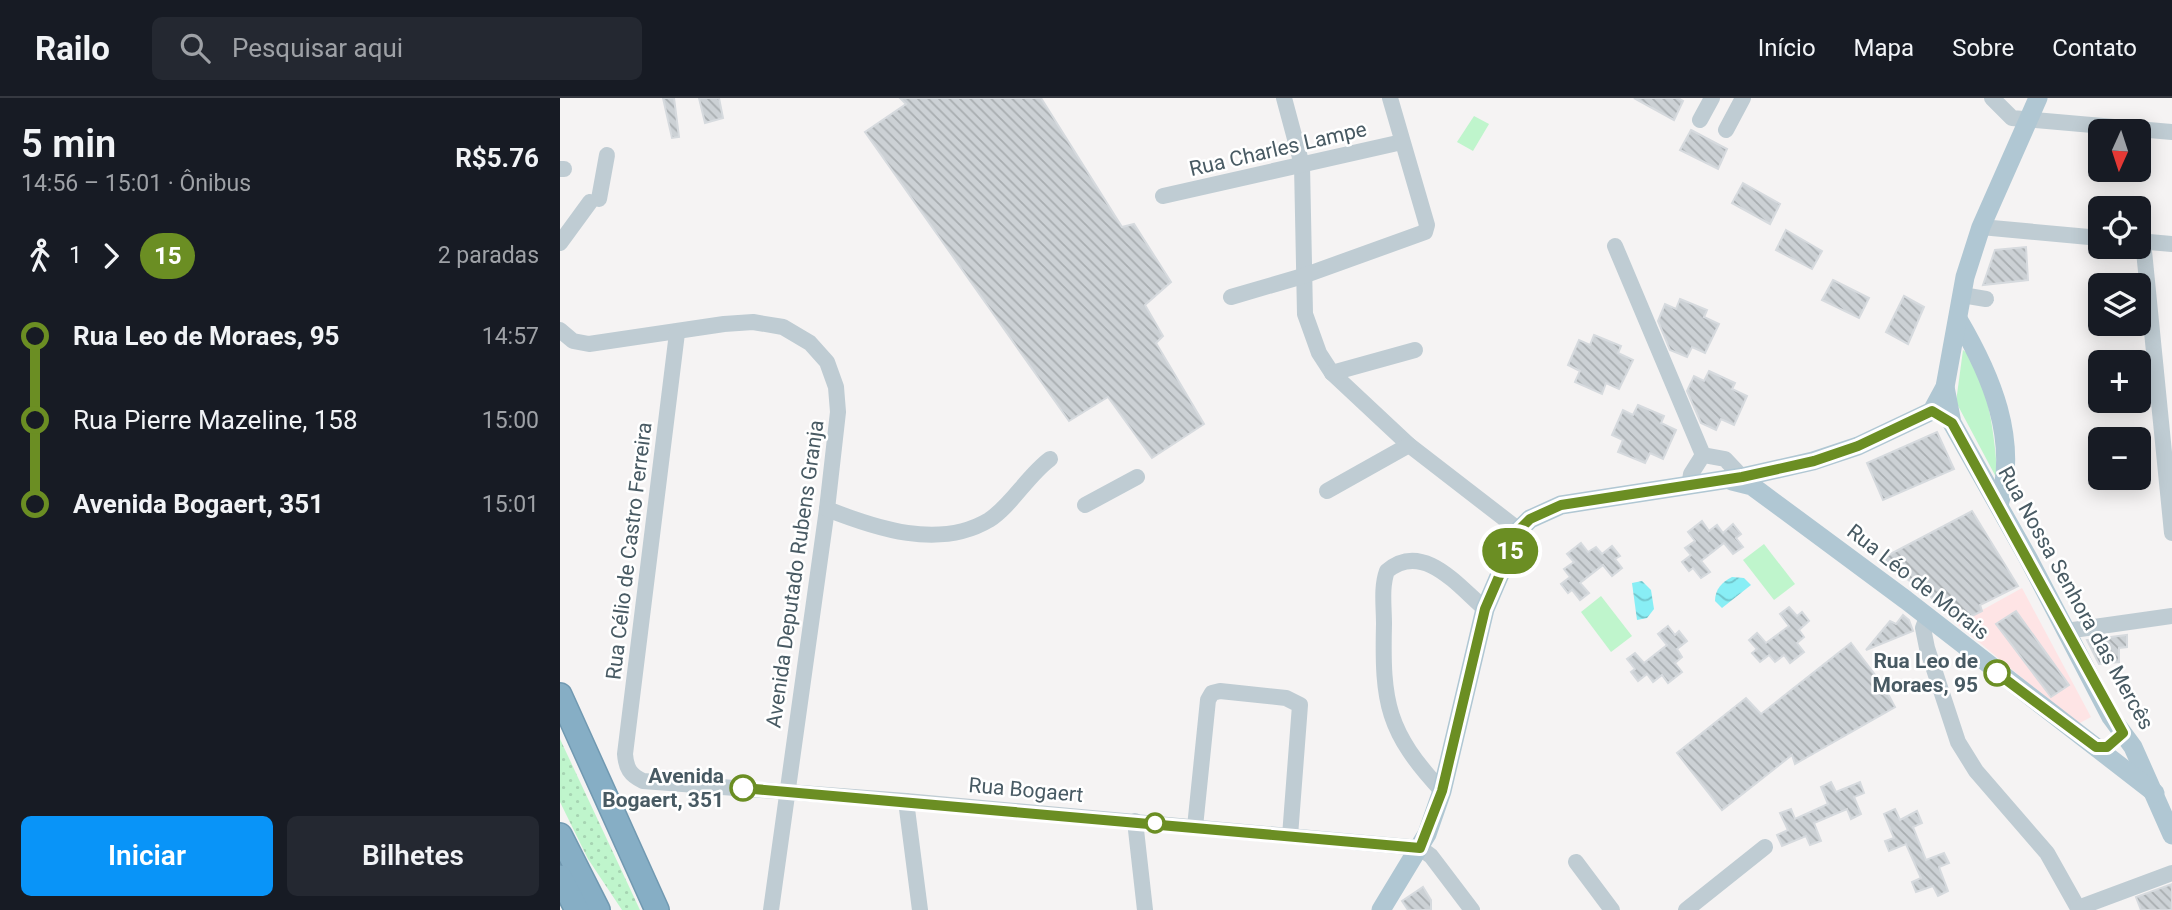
<!DOCTYPE html>
<html lang="pt">
<head>
<meta charset="utf-8">
<style>
	:root { --surface:#171b24; --page:#242831; --text:#f1f3f6; --muted:#9ea1a6; --line:#363941; --accent:#0994f8 }
	body { margin:0; font-family:Roboto,sans-serif; background:var(--page); color:var(--text); height:100vh; display:flex; flex-direction:column; font-size:26px; white-space:nowrap }
	* { box-sizing:border-box; margin:0 }
	p { font-size:23px; color:var(--muted) }
	.icon { flex:none; width:38px; height:38px; fill:none; stroke:currentColor; stroke-width:2; stroke-linecap:round; stroke-linejoin:round }
	.map { position:relative; flex:1; overflow:hidden }
	.sheet { display:flex; flex-direction:column; background:var(--surface); width:560px }
	.sheet>* { flex:none }
	.badge { padding:0 14px; border-radius:23px; font-size:24px; line-height:46px }
	.needle { width:46px; rotate:183deg }
	.buttons { position:absolute; left:1528px; top:21px; display:grid; gap:14px }
	.buttons a { display:grid; place-items:center; width:63px; height:63px; border-radius:10px; background:var(--surface); box-shadow:0 4px 18px #0003; font-size:35px }
	.map>.badge { position:absolute; translate:-50% -50%; box-shadow:0 0 0 4px #fff }
	.legs { display:flex; align-items:center; gap:10px; height:77px; padding:0 21px; font-size:23px }
	.legs p { margin-inline-start:auto }
	.head { display:flex; align-items:center; justify-content:space-between; height:119px; padding:0 21px }
	h1 { font-size:38px; font-weight:600; line-height:52px }
	.primary-button { display:flex; gap:14px; margin-top:auto; padding:14px 21px }
	.primary-button a { flex:1; height:80px; border-radius:10px; background:var(--accent); color:#fff; font-size:28px; font-weight:600; line-height:80px; text-align:center }
	.primary-button a+a { background:var(--page); color:var(--text) }
	ul { padding:0 21px; list-style:none }
	li { display:flex; align-items:center; gap:24px; height:84px; font-size:26px }
	li i { display:grid; place-items:center; width:10px; height:100%; margin:0 9px; background:currentColor }
	li i::after { content:''; width:18px; height:18px; margin:-9px; border:5px solid; border-radius:50%; background:var(--surface) }
	li p { margin-inline-start:auto }
	li:first-child i { background:linear-gradient(#0000 50%,currentColor 0) }
	li:last-child i { background:linear-gradient(currentColor 50%,#0000 0) }
	header { display:flex; align-items:center; gap:42px; box-sizing:border-box; height:98px; padding:0 35px; background:var(--surface); border-bottom:2px solid var(--line) }
	header strong { font-size:33px }
	nav { display:flex; gap:38px; margin-inline-start:auto; font-size:24px }
	.search { width:490px; height:63px; background:var(--page); display:flex; align-items:center; gap:18px; box-sizing:border-box; padding:0 24px; border-radius:10px; color:var(--muted); font-size:26px }
	main { display:flex; flex:1; min-height:0 }
	.map>svg:first-child { display:block }
	.medical { fill:#fee4e5 }
	.grass { fill:url(#grass-dots) }
	.green { fill:#bff5cc }
	.water { fill:url(#water-waves) }
	.building { fill:url(#building-back-hatch); stroke:#d6dade; stroke-width:2 }
	.lines { fill:none; stroke-linecap:round; stroke-linejoin:round }
	.highway-casing { stroke:#7199b1; stroke-width:26 }
	.minor { stroke:#bfccd3; stroke-width:16 }
	.major { stroke:#b0c7d3; stroke-width:19 }
	.highway { stroke:#86aec5; stroke-width:23 }
	.line-1-casing { stroke:#fff; stroke-width:16 }
	.line-1 { stroke:#6b8e23; stroke-width:10 }
	.stop-1-dot { fill:#fff; stroke:#6b8e23; stroke-width:3.5 }
	.labels { text-anchor:middle; stroke-width:5; stroke-linejoin:round; paint-order:stroke }
	.street-label { font-size:21px; fill:#485a63; stroke:#fff }
	.stop-label { font-size:21px; font-weight:bold; fill:#485a63; stroke:#fff; text-anchor:end }
</style>
</head>
<body>
<header>
<strong>Railo</strong>
<div class="search"><svg class="icon" aria-label="search" viewBox="0 0 24 24"><circle cx="10" cy="10" r="6"/><path d="M15 15l6 6"/></svg>Pesquisar aqui</div>
<nav><a>Início</a><a>Mapa</a><a>Sobre</a><a>Contato</a></nav>
</header>
<main>
<section class="sheet">
<div class="head"><div><h1>5 min</h1><p>14:56 – 15:01 · Ônibus</p></div><b>R$5.76</b></div>
<div class="legs"><svg class="icon" aria-label="walk" viewBox="0 0 24 24"><circle cx="13" cy="4" r="2"/><path d="M13 8l-2 6 4 7M11 14l-3 7M7 12l3-4h3l4 4"/></svg>1<svg class="icon" aria-label="forward" viewBox="0 0 24 24"><path d="M9 5l7 7-7 7"/></svg><b class="badge" style="background:#6b8e23;color:#fff">15</b><p>2 paradas</p></div>
<ul>
<li><i style="color:#6b8e23"></i><b>Rua Leo de Moraes, 95</b><p>14:57</p></li>
<li><i style="color:#6b8e23"></i><span>Rua Pierre Mazeline, 158</span><p>15:00</p></li>
<li><i style="color:#6b8e23"></i><b>Avenida Bogaert, 351</b><p>15:01</p></li>
</ul>
<div class="primary-button"><a>Iniciar</a><a>Bilhetes</a></div>
</section>
<div class="map">
<svg width="1612" height="812" viewBox="0 0 1612 812">
	<defs>
		<pattern id="grass-dots" width="8" height="8" patternUnits="userSpaceOnUse" patternTransform="scale(1.75)"><rect width="8" height="8" fill="#bff5cc"/><path d="M2 2h.1M6 6h.1" fill="none" stroke="#a6d4b2" stroke-width="1.8" stroke-linecap="round"/></pattern>
		<pattern id="water-waves" width="16" height="10" patternUnits="userSpaceOnUse" patternTransform="scale(1.75)"><rect width="16" height="10" fill="#88eef5"/><path d="M0 5q4-4 8 0t8 0" fill="none" stroke="#71c4ca"/></pattern>
		<pattern id="building-back-hatch" width="6" height="6" patternUnits="userSpaceOnUse" patternTransform="scale(1.75)"><rect width="6" height="6" fill="#ccd1d5"/><path d="M-1 5l2 2M0 0l6 6M5-1l2 2" fill="none" stroke="#a8adb0"/></pattern>
	</defs>
	<rect width="100%" height="100%" fill="#f5f3f3"/>
	<!-- medical -->
	<path class="medical" d="M1462,490l69,129 -13,7 -121,-100z"/>
	<!-- grass -->
	<path class="grass" d="M0,641l80,171h-18l-34,-51 -28,-57z"/>
	<!-- green -->
	<g class="green">
		<path d="M914,18l15,8 -16,27 -16,-9z"/>
		<path d="M1403,252c24,16 34,101 34,129l-41,-77z"/>
		<path d="M1204,446l31,40 -21,16 -31,-40z"/>
		<path d="M1041,498l31,40 -21,16 -30,-40z"/>
	</g>
	<!-- water -->
	<g class="water">
		<path d="M1172,479l12,1 7,7 -29,23 -7,-7c0,-12 7,-19 17,-24z"/>
		<path d="M1082,483l9,9 3,19 -7,9 -10,2 -5,-37z"/>
	</g>
	<!-- building -->
	<g class="building">
		<path d="M103,0h11l5,39 -7,1z"/>
		<path d="M139,0h20l4,20 -18,5z"/>
		<path d="M340,0h141l81,129 12,-3 37,58 -26,23 18,31 -7,7 48,81 -52,34 -44,-61 -39,24 -204,-289 41,-28z"/>
		<path d="M1074,0h44l5,3 -9,19z"/>
		<path d="M1131,32l36,19 -9,20 -38,-19z"/>
		<path d="M1183,85l37,21 -10,20 -38,-21z"/>
		<path d="M1226,132l36,21 -10,18 -36,-19z"/>
		<path d="M1466,149l2,33 -45,5 12,-35z"/>
		<path d="M1273,182l36,18 -10,20 -37,-18z"/>
		<path d="M1344,198l20,11 -16,37 -22,-12z"/>
		<path d="M1120,201l27,11 -3,7 15,7 -14,29 -13,-6 -5,10 -17,-7 -12,-29 7,-17 11,5z"/>
		<path d="M1034,237l27,11 -3,7 15,7 -14,29 -13,-6 -4,11 -27,-12 5,-11 -12,-6 11,-25 11,5z"/>
		<path d="M1149,273l26,12 -3,6 15,7 -13,29 -13,-6 -5,11 -15,-7 -14,-32 7,-15 10,5z"/>
		<path d="M1078,307l26,11 -3,7 15,7 -13,29 -13,-6 -5,10 -27,-11 5,-12 -11,-5 11,-25 10,5z"/>
		<path d="M1377,334l17,37 -71,31 -16,-37z"/>
		<path d="M1412,413l46,75 -38,19 2,6 -20,10 -81,-62z"/>
		<path d="M1142,423l7,10 8,-6 6,8 10,-9 8,10 -5,4 7,9 -10,7 -9,-11 -23,18 9,11 -9,6 -8,-10 -4,3 -7,-9 9,-7 -6,-7 10,-7 -7,-9z"/>
		<path d="M1021,445l7,9 8,-5 6,7 10,-8 8,10 -5,3 7,9 -10,8 -9,-11 -23,18 9,10 -9,7 -8,-10 -4,3 -7,-9 9,-7 -6,-8 10,-7 -7,-8z"/>
		<path d="M1229,509l8,9 5,-4 7,9 -10,9 5,7 -7,6 7,9 -14,11 -6,-8 -9,7 -6,-7 -9,7 -8,-9 5,-4 -8,-9 8,-7 9,10 23,-17 -9,-12z"/>
		<path d="M1456,513l53,74 -18,12 -55,-73z"/>
		<path d="M1343,517l6,5 4,11 -47,19 24,-29 6,3z"/>
		<path d="M1108,528l7,9 4,-4 8,10 -10,8 5,8 -7,6 7,9 -14,11 -6,-8 -9,7 -6,-8 -9,7 -7,-9 4,-3 -8,-10 8,-6 9,10 23,-18 -9,-11z"/>
		<path d="M1567,537v12l-8,1v14l-20,2 -12,-24z"/>
		<path d="M1291,545l34,45 10,19 -100,57 -3,-9 -70,55 -45,-57 69,-55 15,16z"/>
		<path d="M1271,684l5,10 24,-10 4,11 -10,4 7,17 -10,5 -4,-10 -33,14 7,18 -11,4 -4,-9 -24,10 -5,-11 11,-5 -8,-17 11,-4 4,10 33,-15 -7,-17z"/>
		<path d="M1335,711l5,11 17,-9 5,12 -9,4 13,33 18,-7 5,10 -10,4 9,24 -10,5 -5,-10 -17,6 -4,-10 9,-4 -15,-34 -17,7 -4,-10 9,-3 -10,-24z"/>
		<path d="M1612,786v26h-31l-5,-13z"/>
		<path d="M863,789l8,13v10h-23l-6,-9z"/>
	</g>
	<g class="lines">
		<!-- highway casing -->
		<g class="highway-casing">
			<g id="highway">
				<path d="M0,597l97,215"/>
				<path d="M0,737l38,75"/>
				<path d="M0,779l17,33"/>
			</g>
		</g>
		<!-- minor -->
		<g class="minor">
			<path d="M724,0l18,67 3,149 14,39 13,20 77,72 110,85"/>
			<path d="M1432,0l20,20 160,14"/>
			<path d="M1140,22l12,-22"/>
			<path d="M1166,32l17,-32"/>
			<path d="M0,71h4"/>
			<path d="M603,98l239,-54"/>
			<path d="M39,101l8,-44"/>
			<path d="M1421,129l119,11"/>
			<path d="M1578,143l34,3"/>
			<path d="M1583,143l29,292"/>
			<path d="M0,145l30,-41"/>
			<path d="M1055,148l88,209"/>
			<path d="M1402,197l24,4"/>
			<path d="M671,199l72,-21 122,-44 2,-7 -37,-127"/>
			<path d="M0,232l13,11 16,3 135,-20 29,-2 30,5 27,16 17,19 9,25 2,25 -11,97 -56,401"/>
			<path d="M117,235l-52,421c1,14 5,21 18,27l263,20 514,47 11,8 41,54"/>
			<path d="M772,275l83,-23"/>
			<path d="M1129,388l2,-12 12,-19 22,4 17,18"/>
			<path d="M767,393l82,-46"/>
			<path d="M525,407l52,-28"/>
			<path d="M267,411c48,19 112,41 162,11 22,-14 39,-45 61,-61"/>
			<path d="M1367,519l-4,11 4,20 31,94 18,29 71,82 32,57"/>
			<path d="M1506,533l106,-15"/>
			<path d="M882,693c-55,-59 -60,-88 -58,-167 0,-17 -3,-37 3,-53 36,-31 72,16 98,38"/>
			<path d="M346,703l14,109"/>
			<path d="M575,723l10,89"/>
			<path d="M635,729l13,-127 4,-7 8,-2 66,7 14,7 -10,131"/>
			<path d="M1016,764l36,48"/>
			<path d="M1518,810l94,-35"/>
			<path d="M1126,812l79,-63"/>
		</g>
		<!-- major -->
		<g class="major">
			<path d="M1398,221c33,56 61,121 41,186"/>
			<path d="M1385,289l7,36 76,135 83,159 22,30 39,88"/>
			<path d="M1172,383l20,5 154,114 249,193"/>
			<path d="M821,812l46,-76 15,-43 43,-182 34,-79 11,-11 31,-14 181,-28 71,-16 45,-15 74,-35 13,-24 20,-110 16,-50 57,-129"/>
		</g>
		<!-- highway -->
		<use href="#highway" class="highway"/>
	</g>
	<g class="lines">
		<!-- line-1 casing -->
		<g class="line-1-casing">
			<path id="line-1" d="M183,690l677,60 22,-57 43,-182 34,-79 11,-11 31,-14 181,-28 72,-16 44,-15 74,-35 20,12 171,310 -16,14h-11l-99,-74"/>
		</g>
		<!-- line-1 -->
		<use href="#line-1" class="line-1"/>
	</g>
	<!-- markers -->
	<g class="stop-1-dot">
		<circle cx="1437" cy="575" r="12"/>
		<circle cx="183" cy="690" r="12"/>
		<circle cx="595" cy="725" r="9"/>
	</g>
	<g class="labels">
		<!-- street labels -->
		<g class="street-label">
			<text transform="translate(718 51) rotate(-13)" y="7">Rua Charles Lampe</text>
			<text transform="translate(69 453) rotate(-83)" y="7">Rua Célio de Castro Ferreira</text>
			<text transform="translate(235 476) rotate(-82)" y="7">Avenida Deputado Rubens Granja</text>
			<text transform="translate(1358 484) rotate(38)" y="7">Rua Léo de Morais</text>
			<text transform="translate(1516 500) rotate(61)" y="7">Rua Nossa Senhora das Mercês</text>
			<text transform="translate(466 692) rotate(5)" y="7">Rua Bogaert</text>
		</g>
		<!-- stop labels -->
		<g class="stop-label">
			<text x="1418" y="570">Rua Leo de<tspan x="1418" dy="24">Moraes, 95</tspan></text>
			<text x="164" y="685">Avenida<tspan x="164" dy="24">Bogaert, 351</tspan></text>
		</g>
	</g>
</svg>
<div class="buttons">
<a><svg class="needle" viewBox="-14 -14 28 28"><path d="M0-13l5 13h-10z" fill="#e53935"/><path d="M0 13l5-13h-10z" fill="#9ea1a6"/></svg></a>
<a><svg class="icon" aria-label="locate" viewBox="0 0 24 24"><circle cx="12" cy="12" r="6"/><path d="M12 2v4M12 18v4M2 12h4M18 12h4"/></svg></a>
<a><svg class="icon" aria-label="layers" viewBox="0 0 24 24"><path d="M12 4l9 5-9 5-9-5zM3 14l9 5 9-5"/></svg></a>
<a>+</a>
<a>−</a>
</div>
<b class="badge" style="left:950px;top:453px;background:#6b8e23;color:#fff">15</b>
</div>
</main>
</body>
</html>
